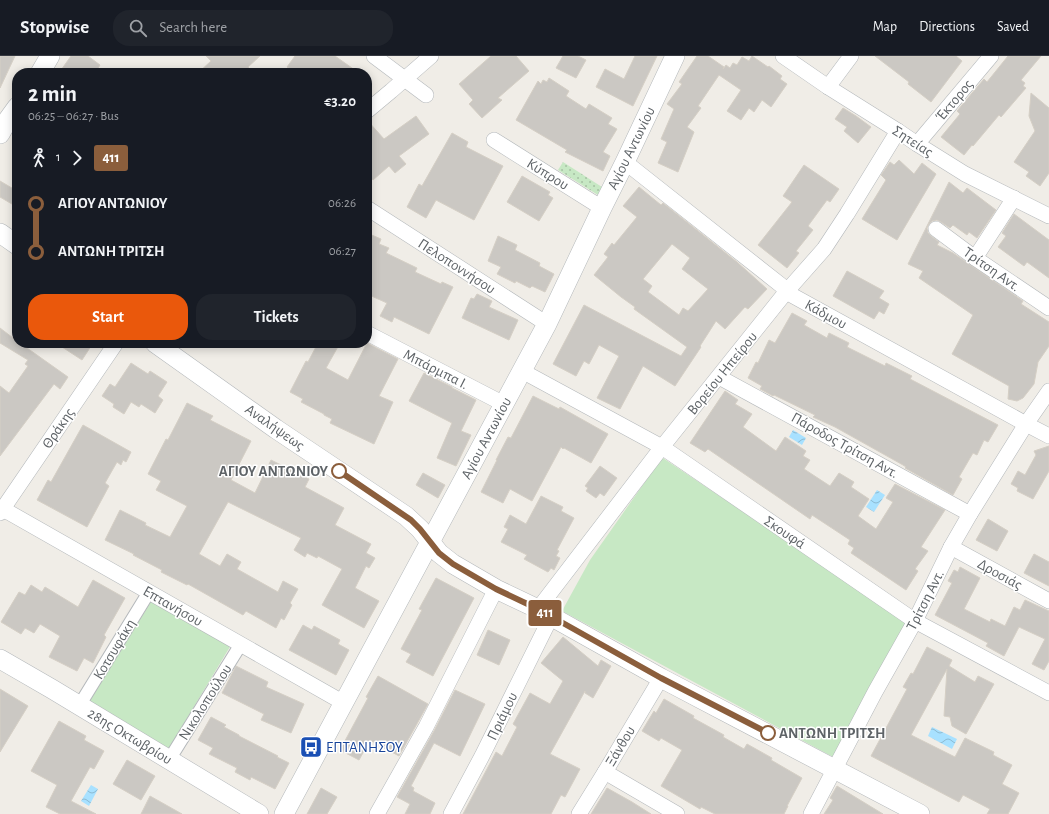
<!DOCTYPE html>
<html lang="en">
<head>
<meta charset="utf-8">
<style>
	:root { --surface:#171b24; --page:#20242c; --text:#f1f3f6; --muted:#9ea1a6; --line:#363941; --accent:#ea580c }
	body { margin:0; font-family:"Alegreya Sans",sans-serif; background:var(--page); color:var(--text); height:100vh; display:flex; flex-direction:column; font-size:15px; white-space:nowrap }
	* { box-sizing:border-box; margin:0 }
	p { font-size:13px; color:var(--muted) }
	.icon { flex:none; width:22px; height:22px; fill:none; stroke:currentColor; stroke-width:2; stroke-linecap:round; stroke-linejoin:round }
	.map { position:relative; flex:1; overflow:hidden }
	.sheet { position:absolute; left:12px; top:12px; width:360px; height:280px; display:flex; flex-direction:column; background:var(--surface); border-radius:16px; box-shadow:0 2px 10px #0003 }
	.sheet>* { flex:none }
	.badge { padding:0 8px; border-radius:3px; font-size:14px; line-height:26px }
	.map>.badge { position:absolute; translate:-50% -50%; box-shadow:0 0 0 2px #fff }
	.legs { display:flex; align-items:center; gap:6px; height:44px; padding:0 16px; font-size:13px }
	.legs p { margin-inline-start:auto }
	.headline { display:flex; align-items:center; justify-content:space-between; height:68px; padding:0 16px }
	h1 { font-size:22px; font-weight:600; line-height:30px }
	.action { display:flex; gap:8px; margin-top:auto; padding:8px 16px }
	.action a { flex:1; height:46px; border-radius:16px; background:var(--accent); color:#fff; font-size:16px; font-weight:600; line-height:46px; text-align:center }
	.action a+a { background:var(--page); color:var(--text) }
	ul { padding:0 16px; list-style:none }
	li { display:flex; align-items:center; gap:14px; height:48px; font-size:15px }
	li i { display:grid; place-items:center; width:6px; height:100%; margin:0 5px; background:currentColor }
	li i::after { content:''; width:10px; height:10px; margin:-5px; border:3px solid; border-radius:50%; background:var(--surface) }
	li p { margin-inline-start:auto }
	li:first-child i { background:linear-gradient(#0000 50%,currentColor 0) }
	li:last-child i { background:linear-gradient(currentColor 50%,#0000 0) }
	header { display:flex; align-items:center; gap:24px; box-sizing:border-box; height:56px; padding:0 20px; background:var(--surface); border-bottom:1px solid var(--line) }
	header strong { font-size:19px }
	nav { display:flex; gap:22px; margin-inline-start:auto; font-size:14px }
	.search { width:280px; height:36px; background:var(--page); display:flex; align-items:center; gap:10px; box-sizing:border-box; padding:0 14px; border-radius:16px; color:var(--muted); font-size:15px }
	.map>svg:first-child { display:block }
	.grass { fill:url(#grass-dots) }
	.park { fill:#c7e8c4 }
	.water { fill:url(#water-waves) }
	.building { fill:#cbc8c3; stroke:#d5cfc5; fill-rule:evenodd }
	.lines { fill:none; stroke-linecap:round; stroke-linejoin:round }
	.pedestrian-casing { stroke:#b4b8bb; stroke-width:14 }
	.minor-casing { stroke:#b4b8bb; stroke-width:16 }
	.tertiary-casing { stroke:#b4b8bb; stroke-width:20 }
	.pedestrian { stroke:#fff; stroke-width:12 }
	.minor { stroke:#fff; stroke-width:15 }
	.tertiary { stroke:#fff; stroke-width:19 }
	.line-1-casing { stroke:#fff; stroke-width:9 }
	.line-1 { stroke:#8b5e3c; stroke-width:6 }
	.stop-1-dot { fill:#fff; stroke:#8b5e3c; stroke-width:2 }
	.labels { text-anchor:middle; stroke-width:3; stroke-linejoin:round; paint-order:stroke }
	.street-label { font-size:15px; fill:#5e6367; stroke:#fff }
	.stop-label { font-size:15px; font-weight:bold; fill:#5e6367; stroke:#fff; text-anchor:end }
	.transit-label { font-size:15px; fill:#164399; stroke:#fff; text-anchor:start }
</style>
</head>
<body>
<header>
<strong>Stopwise</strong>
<div class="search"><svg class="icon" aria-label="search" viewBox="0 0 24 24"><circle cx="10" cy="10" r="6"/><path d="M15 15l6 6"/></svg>Search here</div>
<nav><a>Map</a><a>Directions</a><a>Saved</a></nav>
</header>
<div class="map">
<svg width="1049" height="758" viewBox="0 0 1049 758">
	<defs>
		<pattern id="grass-dots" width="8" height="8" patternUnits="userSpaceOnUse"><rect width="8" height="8" fill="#c7e8c4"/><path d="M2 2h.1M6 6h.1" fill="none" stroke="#a5c0a3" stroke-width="1.8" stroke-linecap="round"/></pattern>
		<pattern id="water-waves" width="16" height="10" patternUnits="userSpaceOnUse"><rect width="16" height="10" fill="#a8e1ff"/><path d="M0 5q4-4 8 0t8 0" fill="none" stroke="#8cbad2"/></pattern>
	</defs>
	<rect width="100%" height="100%" fill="#f0ede7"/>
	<!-- grass -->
	<path class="grass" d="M563,106l39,25 -4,8 -40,-25z"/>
	<!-- park -->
	<g class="park">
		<path d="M657,398l250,168 -74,135 -271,-146 28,-51 69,-98z"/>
		<path d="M152,544l79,45 -63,105 -79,-48z"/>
	</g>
	<!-- water -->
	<g class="water">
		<path d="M793,374l13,8 -4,7 -13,-8z"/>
		<path d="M877,434l8,5 -11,17 -8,-5z"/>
		<path d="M932,671l25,12 -5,10 -24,-13z"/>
		<path d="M91,729l7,4 -9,17 -8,-5z"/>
	</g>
	<!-- building -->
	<g class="building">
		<path d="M0,0h15l-15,32z"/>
		<path d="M71,0h17l12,9 -5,8h-36z"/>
		<path d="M206,0h54l-12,11 6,6h-56l13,-12z"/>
		<path d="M295,0h40l24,17h-63l-9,-6z"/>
		<path d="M491,0h25l13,15 -31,27 4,2 -20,18 -13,-14 4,-4 -14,-16z"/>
		<path d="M563,0h15l8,4 -10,18 -20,-10z"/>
		<path d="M635,0h22l-24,50 -37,-19 9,-18 19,10z"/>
		<path d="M697,0h11l16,11 -1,2 3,-4 4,3 3,-5 4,2 5,-8 7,4 3,-5 16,11 1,-1 13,10 -2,3 7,5 -16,23 -9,-7 -8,12 -5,-4 -8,12 -14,-9 14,-21 -22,-15 -21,31 3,2 -14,19 7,5 -16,40 -20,-9 9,-21 -6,-3 13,-30 -7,-5 15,-20 -3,-2z"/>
		<path d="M875,0h81l6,5 -31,41 -23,-18 1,-2z"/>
		<path d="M1008,0h33l-20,24 4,3 -2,3 3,2 -25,29 -2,-2 -26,31 -1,-1 -8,10 -23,-18 19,-23 -3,-3 15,-18 12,-14 3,3z"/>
		<path d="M549,22l20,13 -3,5 20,13 3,-5 23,14 -4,6 9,5 -14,23 7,4 -7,15 -38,-19 2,-2 -51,-30 22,-39 3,3 2,-4 4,2z"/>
		<path d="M1031,37l18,15v65l-9,13 -14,-10 3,-4 -15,-10 21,-31 -6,-15z"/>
		<path d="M843,52l13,8 15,11 -13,16 -14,-12 3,-4 -12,-8z"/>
		<path d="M416,60l13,18 -30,22 7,8 -11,9 -6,-7 -16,14 -6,-6v-54l17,19z"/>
		<path d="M452,77l16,9 -2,5 37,19 -29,54 -38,-20 -10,18 -19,-11 12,-23 3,2z"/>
		<path d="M899,104l15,14 8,-11 14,11 -39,66 -35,-21 24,-39 -5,-5 9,-13 4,3z"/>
		<path d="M804,109l35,24 -9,13 -3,-2 -19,26 5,4 -17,21 3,2 -12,15 -29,-23 34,-43 -9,-6z"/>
		<path d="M522,120l28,16 -2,3 5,3 -14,23 -32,-19z"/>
		<path d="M0,125l17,10v16l-17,-10z"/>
		<path d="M949,126l14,11 4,-5 29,22 -19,28 -8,-6 -2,3 -14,-10 -3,3 -9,-6 -4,-2 -5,1 -3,3 -2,4 1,5 3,3 8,6 -2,3 16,8 70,48 -2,3 28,18v24l-11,16 -4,22 -11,14 -6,3 -9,-2 1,-13 -57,-32 21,-39 -54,-37 4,-7 -15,-7z"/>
		<path d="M639,131l22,18 2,-2 74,59 30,27 -19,20 -3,-2 -20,22 -9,-8 -16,25 1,1 -26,39 -32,-20 -23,43 -23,-11 22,-42 -20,-11 -10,19 -5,-3 -8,15 -23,-12 31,-59 97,51 6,-9 -53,-38 1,-2 -14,-10 -27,-22 14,-18 -4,-3 8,-11 2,2 23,-28 -14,-11zM672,188l18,14 -8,11 26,20 -20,22 -5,-3 -4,7 -31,-23 4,-6 -9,-7z"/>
		<path d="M1014,158l35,26v38l-22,-16 -3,4 -26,-19 8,-11 -4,-3z"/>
		<path d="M367,177l14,6 -2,5 10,4 -3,5 31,15 -2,4 26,12 1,-2 11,5 -24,47 -35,-17 -2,5 -12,-6 7,-13 -20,-9z"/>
		<path d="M498,180l19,9 -2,5 25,13 -1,3 15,8 -9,18 -13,-6 -2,2 -14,-7 -1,2 -18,-9 4,-7 -13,-6z"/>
		<path d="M847,215l37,20 -5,7 10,6 -5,10 -5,-3 -5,8 -41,-23z"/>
		<path d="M477,238l15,7 -3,6 29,13 -9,20 -47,-22 9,-20 3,1z"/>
		<path d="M792,257l15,8 -3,4 23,13 2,-5 20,10 -2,4 38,19 1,-3 26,13 -2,3 88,46 -10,17 -4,-2 -7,15 -4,-2 -14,24 3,2 -9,16 -48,-27 1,-1 -3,-2 -68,-38 -22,-10 2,-2 -41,-20 -1,1 -13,-7 2,-3 -14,-8 8,-16 2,1 11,-23 6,3z"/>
		<path d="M0,272l17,13v2h3l48,34 -8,12 -6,-5 -54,72v-70l9,7 19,-27 -3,-2 3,-4 -28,-17z"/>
		<path d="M56,287h37l-11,17z"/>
		<path d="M318,287h22l-14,25 22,12 19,-37 31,16 -19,37 14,6 -19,42 -44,-21 2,-4 -8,-4v-1l-23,-12 2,-3 -13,-7 16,-31 2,1z"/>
		<path d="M131,307l17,11 2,-3 17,11 -9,14 5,4 -8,13 -14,-9 -2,3 -8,-5 -7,12 -11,-7 1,-3 -12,-8 8,-12 5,3z"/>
		<path d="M424,317l28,14v1l24,12 -15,31 10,4 -15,31 -19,-8 15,-35 -43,-22z"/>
		<path d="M725,335l13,9 -3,4 17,10 -9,13 33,24 9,-14 21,14 -3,5 7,4 -6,9 26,17 9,-13 15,9 -3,5 18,12 -11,17 18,13 17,-27 -7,-4 9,-14 50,26 -24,37 7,4 -13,18 3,2 -12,19 -55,-37 3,-5 -6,-4 2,-4 -38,-25 -2,4 -19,-13 -83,-57 -3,3 -15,-9z"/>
		<path d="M533,340l26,13 1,-2 48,27 -17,29 -27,-15 -1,1 -2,-2 -29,54 -22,-12 -7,14 -22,-11 16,-32h-1l12,-23 3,1z"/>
		<path d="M187,347l26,13 -3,4 41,21 -20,39 24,13 16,-33 38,19 -4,8 39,21 -9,17 36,19 -5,9 9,5 -6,10 -3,-2 -11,22 24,13 -15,27 -42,-23 20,-36 -24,-13 -1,2 -10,-5 -2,4 -11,-7 7,-12 -73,-36 -29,52 21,12 7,-12 14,8 -4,7 41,23 5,-11 15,8 -8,14 2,2 -8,15 -3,-2 -5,10 -30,-17 -3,4 -55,-31 -1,1 -26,-13 1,-2 -29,-15 1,-1 -29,-14 15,-30 26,13 -1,2 25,12 17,-31 -31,-16 5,-9 -13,-7 18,-35 2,1z"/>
		<path d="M83,369l48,27 -5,10 -3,-2 -2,5 -4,-3 -12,21 4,3 -22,41 -50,-27 11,-20 3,2z"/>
		<path d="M1049,390v25l-16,28 -16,-8 1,-3 -7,-4 7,-13 7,4 11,-20 -2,-4z"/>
		<path d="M600,410l17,12 -13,18 -4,-3 -4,5 -10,-7 2,-3 -3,-2z"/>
		<path d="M423,417l22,12 -7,13 -22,-13z"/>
		<path d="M541,440l22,11 -2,4 13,7 -17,32 2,1 -3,5 4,2 -6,12 -3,-2 -3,4 -24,-13 3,-4 -26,-13 7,-13 -4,-2 6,-12 16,9z"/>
		<path d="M988,463l20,12 -11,20 -21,-11z"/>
		<path d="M1034,498l15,8v24l-25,-13z"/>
		<path d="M960,511l20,11 -16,31 26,13 1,-3 14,7 9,-19 6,3 5,-10 24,11v50l-5,9 -12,-6 13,-25 -26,-12 -15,29 -18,-10 2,-3 -53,-28 17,-32 -4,-2 6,-11 4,2z"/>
		<path d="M436,522l38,20 -41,78 -27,-14 5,-8 -10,-5 21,-39 -3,-1z"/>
		<path d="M93,524l32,18 -21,37 2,2 -13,26 -9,-5 -7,13 -28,-14 11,-21 -20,-12 -6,9 -9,-5 -4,6 -20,-12 18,-30 6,3 6,-10 11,7 3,-5 33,20z"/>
		<path d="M303,569l9,5 2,-4 26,14 -2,4 11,6 -13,25 -47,-25z"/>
		<path d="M488,574l22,10 -11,25 -22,-10z"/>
		<path d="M563,581l35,29 3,-6 10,6 -18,32 -8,-5v-2l-35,63 30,15 -15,28 -4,-2 -10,19h-88l33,-62 6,4 15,-29 -4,-3 17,-31 20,11 13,-23 -22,-18z"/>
		<path d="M927,591l25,13 -3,6 26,16 3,-6 16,8 -28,50 -14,-8 -2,-9 -6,-1 3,-47 -36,66 44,22 10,-19 29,14 -1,3 19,10 -10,19 17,9 -11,21h-21l3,-5 -27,-14 -4,7 -88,-46 36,-67 -4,-2 8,-14 2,1z"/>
		<path d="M236,610l32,16 -2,5 38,17 -13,29 -30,-13 3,-6 -42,-21z"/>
		<path d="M378,620l50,28 -29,52 -29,-16 -11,20 -19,-10 28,-52 -2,-1z"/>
		<path d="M0,633l28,17 -28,46z"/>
		<path d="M455,634l30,14 -25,52 -26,-13 -23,43 3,2 -1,3 22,12 -5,11h-25l5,-10 -13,-7 37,-66z"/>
		<path d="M664,643l30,17 -1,2 31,17 -1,2 21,12 3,-5 25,14 -1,2 31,18 -15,28h1l-4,8h-69l-14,-7 -1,2 -39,-23 21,-36 -21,-12 -2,3 -17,-10 12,-20 2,2z"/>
		<path d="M211,661l15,8 -2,2 15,8v1l39,20 -1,1 12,6 -14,26 -24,-12 -1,3 -15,-8 2,-4 -28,-14 4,-6 -15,-8z"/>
		<path d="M59,665l27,15 -2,4 20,11 -10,18 -4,-2 -19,34 25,13h-36l-14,-7 11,-22 -26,-14z"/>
		<path d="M127,704l28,16 -14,24 -28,-16z"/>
		<path d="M837,730l46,28h-59l9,-14 -3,-2z"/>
		<path d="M321,732l16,9 -10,17h-20z"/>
		<path d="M607,732l25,14 19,12h-60z"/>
		<path d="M150,740l32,18h-41z"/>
	</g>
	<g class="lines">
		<!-- pedestrian casing -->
		<g class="pedestrian-casing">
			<g id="pedestrian">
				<path d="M79,650l70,-114"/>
				<path d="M169,704l72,-116"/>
			</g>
		</g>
		<!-- minor casing -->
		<g class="minor-casing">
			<g id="minor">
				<path d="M374,0l52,39"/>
				<path d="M783,0l45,31 70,44 19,13 48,30 84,42"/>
				<path d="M828,31l23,-31"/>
				<path d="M367,55l24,-20 40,-35"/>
				<path d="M494,84l108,68"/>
				<path d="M917,88l74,-88"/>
				<path d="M625,106l157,124 4,6 240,132 23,12"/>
				<path d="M367,152l180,116"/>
				<path d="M936,173l39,29 74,50"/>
				<path d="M975,202l39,-60"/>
				<path d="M367,277l137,71"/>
				<path d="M522,315l140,76 253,174 134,72"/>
				<path d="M719,321l251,137"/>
				<path d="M3,453l341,194"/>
				<path d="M0,457l116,-170"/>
				<path d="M951,491l98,54"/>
				<path d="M538,553l124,-162 124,-155 38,-43 23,-35 51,-83"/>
				<path d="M605,716l72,42"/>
				<path d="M377,758l49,-87 70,-138"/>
				<path d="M451,758l31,-58 69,-139"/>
				<path d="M579,758l26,-42 56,-94"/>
				<path d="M811,758l64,-122 40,-71 36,-74 19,-33 56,-90 23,-33"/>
			</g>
		</g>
		<!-- tertiary casing -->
		<g class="tertiary-casing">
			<g id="tertiary">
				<path d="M40,17l10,-17"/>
				<path d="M0,78l9,-16 8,-11"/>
				<path d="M0,177l17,12"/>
				<path d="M155,287l121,86 130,87 14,13 19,24 14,11 43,25 42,20 123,69 259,136"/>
				<path d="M0,603l52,30 207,125"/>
				<path d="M284,758l263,-490 55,-116 23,-46 50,-106"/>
			</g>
		</g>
		<!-- pedestrian -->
		<use href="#pedestrian" class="pedestrian"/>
		<!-- minor -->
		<use href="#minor" class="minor"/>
		<!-- tertiary -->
		<use href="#tertiary" class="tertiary"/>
	</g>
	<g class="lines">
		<!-- line-1 casing -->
		<g class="line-1-casing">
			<path id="line-1" d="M339,415l72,49 9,9 19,24 14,11 43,25 42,20 123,69 107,55"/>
		</g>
		<!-- line-1 -->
		<use href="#line-1" class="line-1"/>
	</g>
	<!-- icons -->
	<defs>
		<g id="bus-square" transform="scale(1.15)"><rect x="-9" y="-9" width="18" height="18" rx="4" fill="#1a4fb4" stroke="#fff"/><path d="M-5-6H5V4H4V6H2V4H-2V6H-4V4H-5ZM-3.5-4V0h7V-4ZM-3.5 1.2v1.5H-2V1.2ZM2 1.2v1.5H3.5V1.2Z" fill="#fff"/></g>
	</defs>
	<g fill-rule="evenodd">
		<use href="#bus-square" x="311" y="691"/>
	</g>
	<!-- markers -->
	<g class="stop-1-dot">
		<circle cx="339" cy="415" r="7"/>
		<circle cx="768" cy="677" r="7"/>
	</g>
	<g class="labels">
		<!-- street labels -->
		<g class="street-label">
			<text transform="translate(954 44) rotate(-50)" y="5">Έκτορος</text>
			<text transform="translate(913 85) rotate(33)" y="5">Σητείας</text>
			<text transform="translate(631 92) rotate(-64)" y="5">Αγίου Αντωνίου</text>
			<text transform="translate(548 118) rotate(32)" y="5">Κύπρου</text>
			<text transform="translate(457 210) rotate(33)" y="5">Πελοποννήσου</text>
			<text transform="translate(992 213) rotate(35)" y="5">Τρίτση Αντ.</text>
			<text transform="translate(826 258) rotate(29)" y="5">Κάδμου</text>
			<text transform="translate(436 313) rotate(27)" y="5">Μπάρμπα Ι.</text>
			<text transform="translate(722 317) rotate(-51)" y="5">Βορείου Ηπείρου</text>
			<text transform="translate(275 371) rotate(35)" y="5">Αναλήψεως</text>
			<text transform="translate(58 372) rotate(-56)" y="5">Θράκης</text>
			<text transform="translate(486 382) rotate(-62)" y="5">Αγίου Αντωνίου</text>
			<text transform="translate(845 389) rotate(29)" y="5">Πάροδος Τρίτση Αντ.</text>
			<text transform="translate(785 476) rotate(34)" y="5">Σκουφά</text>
			<text transform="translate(1000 518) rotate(29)" y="5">Δροσιάς</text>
			<text transform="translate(925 544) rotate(-63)" y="5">Τρίτση Αντ.</text>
			<text transform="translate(173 550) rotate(30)" y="5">Επτανήσου</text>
			<text transform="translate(114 593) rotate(-59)" y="5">Κοτσυφάκη</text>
			<text transform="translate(205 646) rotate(-58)" y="5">Νικολοπούλου</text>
			<text transform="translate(502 660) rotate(-64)" y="5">Πριάμου</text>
			<text transform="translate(130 680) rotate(31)" y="5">28ης Οκτωβρίου</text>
			<text transform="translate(620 690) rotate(-59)" y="5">Ξάνθου</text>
		</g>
		<!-- stop labels -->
		<g class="stop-label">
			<text x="328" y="420">ΑΓΙΟΥ ΑΝΤΩΝΙΟΥ</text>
			<text x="779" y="682" text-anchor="start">ΑΝΤΩΝΗ ΤΡΙΤΣΗ</text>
		</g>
		<!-- transit labels -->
		<g class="transit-label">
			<text x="326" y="696">ΕΠΤΑΝΗΣΟΥ</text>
		</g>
	</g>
</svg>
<b class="badge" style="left:545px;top:557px;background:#8b5e3c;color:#fff">411</b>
<section class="sheet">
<div class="headline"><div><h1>2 min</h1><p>06:25 – 06:27 · Bus</p></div><b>€3.20</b></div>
<div class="legs"><svg class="icon" aria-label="walk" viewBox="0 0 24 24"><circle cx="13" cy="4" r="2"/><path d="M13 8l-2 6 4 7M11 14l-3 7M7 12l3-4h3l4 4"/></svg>1<svg class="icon" aria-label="forward" viewBox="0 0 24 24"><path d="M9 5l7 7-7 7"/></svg><b class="badge" style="background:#8b5e3c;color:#fff">411</b></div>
<ul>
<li><i style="color:#8b5e3c"></i><b>ΑΓΙΟΥ ΑΝΤΩΝΙΟΥ</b><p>06:26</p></li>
<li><i style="color:#8b5e3c"></i><b>ΑΝΤΩΝΗ ΤΡΙΤΣΗ</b><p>06:27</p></li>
</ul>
<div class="action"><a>Start</a><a>Tickets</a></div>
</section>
</div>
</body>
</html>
